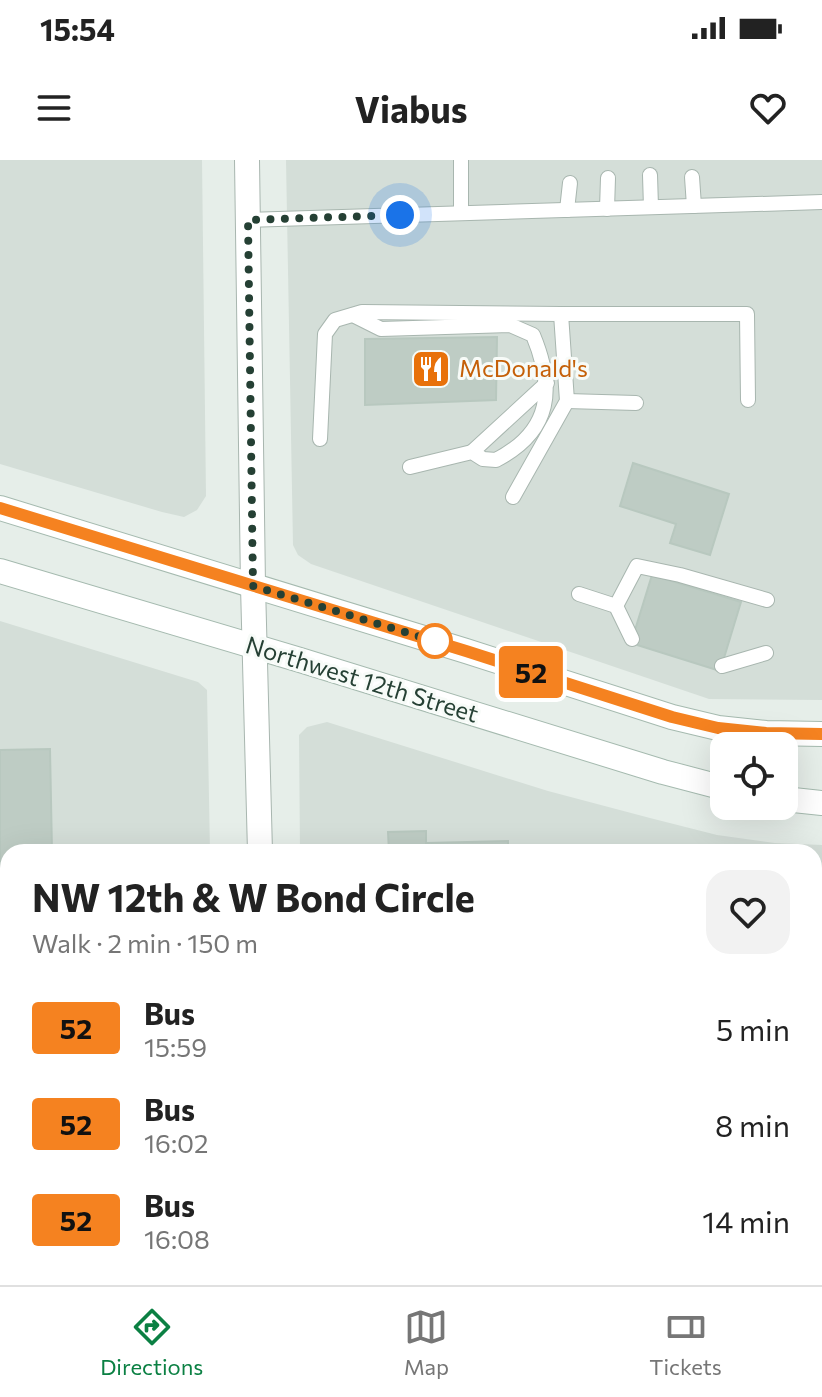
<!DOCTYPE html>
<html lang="en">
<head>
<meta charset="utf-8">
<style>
	:root { --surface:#fff; --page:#f2f2f2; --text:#222; --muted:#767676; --line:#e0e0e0; --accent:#0b8043 }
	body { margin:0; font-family:Commissioner,sans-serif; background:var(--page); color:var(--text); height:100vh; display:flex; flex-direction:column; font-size:30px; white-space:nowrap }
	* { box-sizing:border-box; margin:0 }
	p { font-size:26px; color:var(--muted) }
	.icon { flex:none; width:44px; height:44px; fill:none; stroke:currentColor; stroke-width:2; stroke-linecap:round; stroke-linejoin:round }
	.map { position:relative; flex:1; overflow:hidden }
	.side { position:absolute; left:0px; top:684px; width:822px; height:442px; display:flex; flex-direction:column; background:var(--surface); border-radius:24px 24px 0 0; box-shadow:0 8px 32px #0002 }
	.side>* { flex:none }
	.badge { padding:0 16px; border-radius:6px; font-size:28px; line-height:52px }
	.buttons { position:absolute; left:710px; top:572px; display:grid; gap:16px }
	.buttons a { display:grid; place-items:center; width:88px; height:88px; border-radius:16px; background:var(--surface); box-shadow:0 8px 32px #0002; font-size:40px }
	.you { position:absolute; width:40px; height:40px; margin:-20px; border:6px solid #fff; border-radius:50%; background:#1a73e8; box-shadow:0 0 0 12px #1a73e833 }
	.map>.badge { position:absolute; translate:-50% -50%; box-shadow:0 0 0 4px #fff }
	.round { display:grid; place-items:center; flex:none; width:84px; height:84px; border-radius:24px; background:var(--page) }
	.summary { display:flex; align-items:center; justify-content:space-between; height:136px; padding:0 32px }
	h1 { font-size:38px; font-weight:700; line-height:60px }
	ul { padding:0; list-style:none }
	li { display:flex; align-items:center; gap:24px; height:96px; padding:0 32px }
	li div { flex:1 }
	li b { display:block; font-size:30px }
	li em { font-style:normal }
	li .badge { min-width:88px; font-weight:700; text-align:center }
	.status { display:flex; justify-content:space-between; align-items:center; height:56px; padding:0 40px; background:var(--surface); direction:ltr }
	.status svg { height:22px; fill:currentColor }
	header { display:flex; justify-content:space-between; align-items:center; height:104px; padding:0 32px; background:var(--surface); font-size:36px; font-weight:700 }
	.tabs { display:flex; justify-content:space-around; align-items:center; height:112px; border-top:2px solid var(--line); background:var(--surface); font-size:22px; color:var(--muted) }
	.tabs a { display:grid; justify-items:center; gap:4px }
	.tabs .active { color:var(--accent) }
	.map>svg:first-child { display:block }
	.built { fill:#d4ded8 }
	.building { fill:#beccc4; stroke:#b8c8bf; stroke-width:2 }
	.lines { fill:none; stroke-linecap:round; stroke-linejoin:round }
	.service-casing { stroke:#a8b6af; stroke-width:16 }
	.minor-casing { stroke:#a8b6af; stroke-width:26 }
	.secondary-casing { stroke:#a5baaf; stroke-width:26 }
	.service { stroke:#fff; stroke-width:14 }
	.minor { stroke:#fff; stroke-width:24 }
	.secondary { stroke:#fff; stroke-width:24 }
	.line-casing { stroke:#fff; stroke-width:18 }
	.line { stroke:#f58220; stroke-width:12 }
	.walk { stroke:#254034; stroke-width:8; stroke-dasharray:0 14.4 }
	.stop-dot { fill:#fff; stroke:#f58220; stroke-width:4 }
	.labels { text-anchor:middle; stroke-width:6; stroke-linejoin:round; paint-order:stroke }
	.food-label { font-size:24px; fill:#c56008; stroke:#f7fbf8; text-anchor:start }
	.street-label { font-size:24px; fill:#254034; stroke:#f7fbf8 }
</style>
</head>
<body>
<div class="status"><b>15:54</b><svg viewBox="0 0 49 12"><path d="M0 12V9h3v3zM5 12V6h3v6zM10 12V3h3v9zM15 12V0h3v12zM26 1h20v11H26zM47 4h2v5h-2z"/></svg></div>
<header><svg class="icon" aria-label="menu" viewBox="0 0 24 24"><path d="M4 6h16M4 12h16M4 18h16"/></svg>Viabus<svg class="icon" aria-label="heart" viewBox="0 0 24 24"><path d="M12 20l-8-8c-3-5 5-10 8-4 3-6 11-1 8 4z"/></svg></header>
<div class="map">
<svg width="822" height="1125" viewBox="0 0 822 1125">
	<rect width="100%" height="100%" fill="#e6eee9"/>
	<!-- built -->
	<g class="built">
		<path d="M0,0h202l4,336 -9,14 -13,7 -22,-5 -162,-48z"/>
		<path d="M286,0h536v540l-113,-1 -398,-135 -13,-9 -5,-10z"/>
		<path d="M0,461l198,61 9,8 3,162h-202v426h208l1,7h-217z"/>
		<path d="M327,562l221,69 102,27 67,17 58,8 47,2v440h-518v-7h510v-426h-514l-1,-117 8,-8z"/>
	</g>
	<!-- building -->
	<g class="building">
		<path d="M497,177l-1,63 -131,5v-66z"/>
		<path d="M633,303l96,31 -19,61 -40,-12 6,-19 -56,-18z"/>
		<path d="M652,415l89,27 -21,69 -89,-28z"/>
		<path d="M50,589l2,103h-44v43h-4l4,260h-8v-405z"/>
		<path d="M426,671v12l82,-2v11h-119l-1,-20z"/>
		<path d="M345,1118h93v7l224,-4v4h-317z"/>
		<path d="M474,1118h55v5l-60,1z"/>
	</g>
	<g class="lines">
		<!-- service casing -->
		<g class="service-casing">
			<g id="service">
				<path d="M461,0v53"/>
				<path d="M650,15l1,32"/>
				<path d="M692,17l2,29"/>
				<path d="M607,49l1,-31"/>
				<path d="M567,50l3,-27"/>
				<path d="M248,60l574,-18"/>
				<path d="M561,154h186l1,86"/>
				<path d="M353,155l28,14 129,-4 23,10c22,53 19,96 -37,125l-13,-1 -11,-7 -62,15"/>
				<path d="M567,241l69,2"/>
				<path d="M320,279l5,-105 10,-14 27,-8 199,2 6,87 -54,96"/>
				<path d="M472,292l75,-69"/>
				<path d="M579,434l37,12 21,-40 43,9 87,25"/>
				<path d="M616,446l16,33"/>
				<path d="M722,506l44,-13"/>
			</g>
		</g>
		<!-- minor casing -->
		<g class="minor-casing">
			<g id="minor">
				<path d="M247,0l6,426 7,266"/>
				<path d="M265,1118v7"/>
			</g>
		</g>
		<!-- secondary casing -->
		<g class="secondary-casing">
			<g id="secondary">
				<path d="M0,348l466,143 206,66 46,11 48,5 56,1"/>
				<path d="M0,411l300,89 363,112 61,16"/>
				<path d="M784,639l38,4"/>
			</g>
		</g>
		<!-- service -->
		<use href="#service" class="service"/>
		<!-- minor -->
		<use href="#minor" class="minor"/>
		<!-- secondary -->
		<use href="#secondary" class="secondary"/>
	</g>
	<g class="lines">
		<!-- line casing -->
		<g class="line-casing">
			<path id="line" d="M0,348l466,143 206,66 46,11 48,5 56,1"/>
		</g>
		<!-- line -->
		<use href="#line" class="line"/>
		<!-- walk -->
		<path class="walk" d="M400,55l-152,5 5,366 185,56 -3,-1"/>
	</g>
	<!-- icons -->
	<defs>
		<g id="restaurant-square" transform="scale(2)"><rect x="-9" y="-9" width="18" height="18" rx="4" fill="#e8710a" stroke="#f7fbf8"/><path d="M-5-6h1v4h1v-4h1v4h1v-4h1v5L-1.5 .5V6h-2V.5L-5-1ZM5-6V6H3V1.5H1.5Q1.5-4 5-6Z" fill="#fff"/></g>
	</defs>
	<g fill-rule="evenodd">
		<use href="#restaurant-square" x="431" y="209"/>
	</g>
	<!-- markers -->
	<circle class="stop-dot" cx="435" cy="481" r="16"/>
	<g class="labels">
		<!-- food labels -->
		<g class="food-label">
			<text x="459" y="217">McDonald's</text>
		</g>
		<!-- street labels -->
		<g class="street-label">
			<text transform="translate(362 520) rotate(17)" y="8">Northwest 12th Street</text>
		</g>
	</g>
</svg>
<div class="buttons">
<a><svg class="icon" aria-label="locate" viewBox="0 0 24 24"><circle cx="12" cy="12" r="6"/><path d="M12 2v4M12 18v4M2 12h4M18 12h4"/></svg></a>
</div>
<div class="you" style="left:400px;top:55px"></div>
<b class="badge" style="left:531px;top:512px;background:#f58220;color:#111">52</b>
<section class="side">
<div class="summary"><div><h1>NW 12th &amp; W Bond Circle</h1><p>Walk · 2 min · 150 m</p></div><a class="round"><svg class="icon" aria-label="heart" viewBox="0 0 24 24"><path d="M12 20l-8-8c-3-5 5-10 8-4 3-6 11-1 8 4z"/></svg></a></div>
<ul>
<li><span class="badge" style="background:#f58220;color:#111">52</span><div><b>Bus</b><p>15:59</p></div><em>5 min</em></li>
<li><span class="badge" style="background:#f58220;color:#111">52</span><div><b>Bus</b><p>16:02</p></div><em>8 min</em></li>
<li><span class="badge" style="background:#f58220;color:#111">52</span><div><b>Bus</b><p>16:08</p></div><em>14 min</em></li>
</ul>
</section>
</div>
<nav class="tabs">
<a class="active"><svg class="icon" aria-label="directions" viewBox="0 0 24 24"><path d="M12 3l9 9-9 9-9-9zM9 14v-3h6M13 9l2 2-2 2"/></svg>Directions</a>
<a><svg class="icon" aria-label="map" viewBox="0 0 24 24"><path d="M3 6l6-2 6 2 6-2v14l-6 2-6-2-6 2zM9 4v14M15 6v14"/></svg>Map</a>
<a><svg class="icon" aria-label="tickets" viewBox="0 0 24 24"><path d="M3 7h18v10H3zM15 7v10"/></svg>Tickets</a>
</nav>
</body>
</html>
